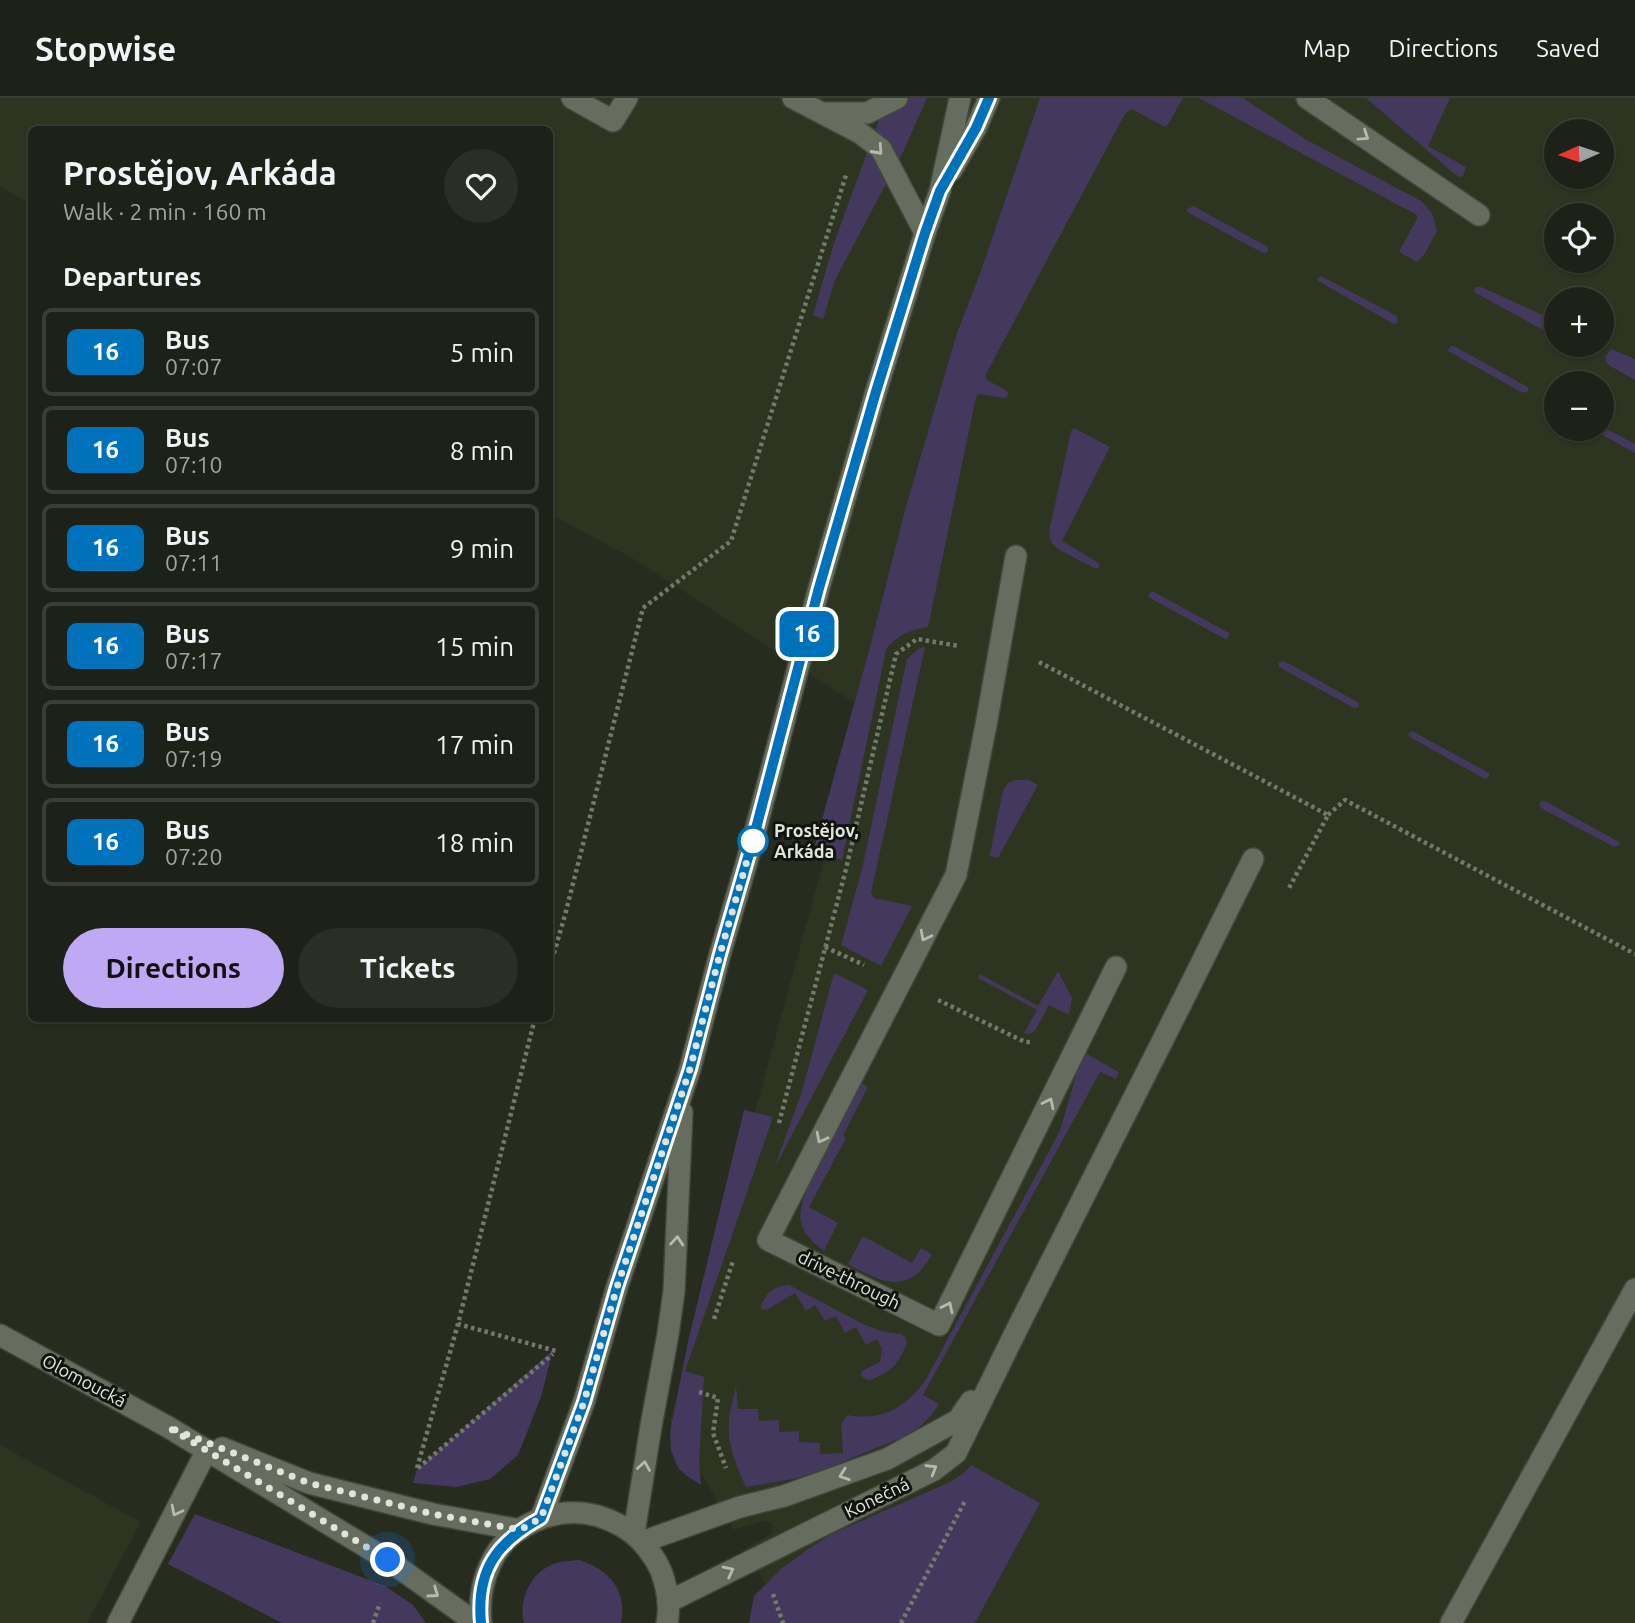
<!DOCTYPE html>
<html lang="en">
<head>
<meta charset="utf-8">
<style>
	:root { --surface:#1d2117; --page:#2a2e24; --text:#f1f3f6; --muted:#a0a3a1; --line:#3b3e36; --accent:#bfa9f4 }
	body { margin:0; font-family:Ubuntu,sans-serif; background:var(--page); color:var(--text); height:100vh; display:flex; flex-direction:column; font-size:26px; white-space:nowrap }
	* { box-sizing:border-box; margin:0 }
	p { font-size:23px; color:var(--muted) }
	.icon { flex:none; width:38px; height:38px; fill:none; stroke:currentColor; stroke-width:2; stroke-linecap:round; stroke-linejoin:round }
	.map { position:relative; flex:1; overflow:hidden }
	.side { position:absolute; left:28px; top:28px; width:525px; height:896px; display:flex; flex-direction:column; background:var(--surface); border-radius:10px; box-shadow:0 2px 5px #0004,0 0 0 2px var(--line) }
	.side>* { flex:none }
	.badge { padding:0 14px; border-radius:10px; font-size:24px; line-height:46px }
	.needle { width:46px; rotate:267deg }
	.fabs { position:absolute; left:1544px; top:21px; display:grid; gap:14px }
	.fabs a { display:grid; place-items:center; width:70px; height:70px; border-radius:50%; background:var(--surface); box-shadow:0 2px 5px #0004,0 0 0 2px var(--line); font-size:35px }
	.you { position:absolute; width:35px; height:35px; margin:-18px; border:5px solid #fff; border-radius:50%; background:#1a73e8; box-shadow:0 0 0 10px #1a73e833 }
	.map>.badge { position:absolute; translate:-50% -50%; box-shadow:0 0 0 4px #fff }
	h2 { padding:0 35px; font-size:26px; line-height:63px }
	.round { display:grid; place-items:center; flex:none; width:74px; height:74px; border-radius:37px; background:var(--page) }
	.overview { display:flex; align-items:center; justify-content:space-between; height:119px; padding:0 35px }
	h1 { font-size:33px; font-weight:700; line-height:52px }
	.primary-button { display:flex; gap:14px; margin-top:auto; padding:14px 35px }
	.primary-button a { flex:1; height:80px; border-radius:42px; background:var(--accent); color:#111; font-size:28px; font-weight:700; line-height:80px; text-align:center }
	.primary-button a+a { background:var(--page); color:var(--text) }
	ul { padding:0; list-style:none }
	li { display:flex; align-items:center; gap:21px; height:88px; margin:0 14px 10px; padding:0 21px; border:4px solid var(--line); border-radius:10px }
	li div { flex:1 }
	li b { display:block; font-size:26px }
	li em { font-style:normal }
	li .badge { min-width:77px; font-weight:700; text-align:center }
	header { display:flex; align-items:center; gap:42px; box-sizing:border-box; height:98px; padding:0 35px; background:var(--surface); border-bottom:2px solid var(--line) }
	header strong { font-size:33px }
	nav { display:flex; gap:38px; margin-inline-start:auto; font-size:24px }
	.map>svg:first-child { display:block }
	.built { fill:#2d3420; fill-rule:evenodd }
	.green { fill:#44385f }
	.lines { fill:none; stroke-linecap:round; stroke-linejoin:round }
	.lane-casing { stroke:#42463b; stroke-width:24 }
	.street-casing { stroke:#42463b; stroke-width:24 }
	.secondary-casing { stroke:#42463b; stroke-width:24 }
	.path { stroke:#74796d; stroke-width:4.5; stroke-dasharray:3.5 3.5; stroke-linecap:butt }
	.lane { stroke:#676d5e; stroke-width:21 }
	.street { stroke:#676d5e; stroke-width:21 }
	.secondary { stroke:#676d5e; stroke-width:21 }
	.oneway { stroke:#b6baaf }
	.line-casing { stroke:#fff; stroke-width:16 }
	.line { stroke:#0072bc; stroke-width:10 }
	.walk { stroke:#e0e4db; stroke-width:7; stroke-dasharray:0 12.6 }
	.stop-dot { fill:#fff; stroke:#0072bc; stroke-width:3.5 }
	.labels { text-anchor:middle; stroke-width:6; stroke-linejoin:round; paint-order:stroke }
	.stop-label { font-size:18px; font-weight:bold; fill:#e0e4db; stroke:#11140e; text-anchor:start }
	.street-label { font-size:18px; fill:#e0e4db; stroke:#11140e }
</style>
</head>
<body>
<header>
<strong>Stopwise</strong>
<nav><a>Map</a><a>Directions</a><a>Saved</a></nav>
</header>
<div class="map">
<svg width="1635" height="1525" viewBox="0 0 1635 1525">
	<rect width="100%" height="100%" fill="#272c1f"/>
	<!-- built -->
	<g class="built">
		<path d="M0,0h1635v1525h-846l-44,-74 27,-16 1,-5 -2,-5 -7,-2 -30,9 -64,-109 195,-711 -228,-149 -87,-47v-384h-518l-1,74 -31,-17zM1556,33h45v46h-45zM1556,117h45v46h-45zM1556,201h45v46h-45zM1556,285h45v46h-45z"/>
		<path d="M0,1347l141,77 -54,101h-87z"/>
	</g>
	<!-- green -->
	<g class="green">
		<path d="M887,0h40l-23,52 -69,130 -12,39 -10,-4 21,-72z"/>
		<path d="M1040,0h143l-16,28h-4l-31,-17 -6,3 -140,262v4l1,2 19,10 2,3 -1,4 -4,1 -24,-4 -3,3 -48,230c-16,2 -33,9 -42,23l-44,210 -29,-8 57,-205 35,-137 52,-177 24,-62z"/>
		<path d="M1199,0h44l62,41 116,62 11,12 5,18 -13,24 -7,7 -18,-10 18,-33v-4l-2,-1z"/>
		<path d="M1366,0h84l-22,48 38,21 -3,9 -2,1 -4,-1z"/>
		<path d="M1193,108l75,41v4l-2,2h-3l-76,-41v-3z"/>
		<path d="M1321,178l76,40 1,4 -2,4 -4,-1 -74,-42v-3z"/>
		<path d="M1477,189h4l75,34v8l-5,3 -6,-1 -71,-39v-3z"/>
		<path d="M1450,248h4l74,41v4l-5,2 -75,-42z"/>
		<path d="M1611,251l24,10v21l-25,-14 -4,-4v-6z"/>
		<path d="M1601,328l34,18v9l-43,-24h9z"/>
		<path d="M1074,330l36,19 -48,94 37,22v4l-3,2 -38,-20 -7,-7 -2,-10 22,-101z"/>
		<path d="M1151,494h3l75,41v3l-3,3 -3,-1 -75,-41z"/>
		<path d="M925,549l-54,246 3,5 38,8 -31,60 -40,-21 21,-76 45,-210 11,-10z"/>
		<path d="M1284,563l75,42v3l-2,2h-3l-75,-41 -1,-4z"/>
		<path d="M1412,633l77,42v3l-2,2h-4l-75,-42 1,-3z"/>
		<path d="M1016,682h13l9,5 -40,73 -8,-2v-2l13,-64 5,-7z"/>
		<path d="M1541,703h4l74,41 1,3 -6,2 -73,-39 -2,-3z"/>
		<path d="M1058,873l14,27 -3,17 -20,-10 -14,26 -5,3 -6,-1 13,-23 -59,-32 2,-4 58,32z"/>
		<path d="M834,875l34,17 -94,179 28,-78z"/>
		<path d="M1085,955l34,19 -3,7 -16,-7 -177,323 16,9 -9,13 -13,12 -14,8 -73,30 -32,11 -52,9c-9,-20 -19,-41 -17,-64 0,-12 5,-26 7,-38l2,24h20l1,12 20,-1v12l20,-1v11l21,1v11l23,-1 -2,-29 6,-9c36,6 56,-6 78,-34l135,-250 17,-59z"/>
		<path d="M861,985l7,4 -25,48 3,3 -37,69 29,16 -14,28c-11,-8 -20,-16 -23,-30 -6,-26 46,-112 60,-138z"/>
		<path d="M744,1012l29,7 -88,254 19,6 -5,84 2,24 -14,-9 -9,-8 -7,-18 -1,-18 18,-90z"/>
		<path d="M863,1138l49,27 9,-15 11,6c-23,42 -50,29 -84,10z"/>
		<path d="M789,1187l76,40 20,7 16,2 4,3 2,6c-8,18 -11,25 -30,34 -7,4 -10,4 -16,-1l1,-5 18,-9 2,-13 -5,-10 -11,6 -10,-18 -11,6 -9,-17 -11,5 -10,-16 -9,6 -11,-18 -27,16 -6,1 -1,-4c6,-14 12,-20 28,-21z"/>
		<path d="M553,1252l-12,47 -23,58 -28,24 -33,8 -44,-4 4,-14z"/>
		<path d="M971,1367l69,38 -65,120h-226l5,-27 28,-28 26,-19 24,-15 118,-52 14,-9z"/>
		<path d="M195,1416l190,72 28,19 13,18h-54l1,-4 -2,4h-89l-114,-59z"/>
		<path d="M579,1462c30,9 49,31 42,63h-97c-6,-22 6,-49 27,-58 9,-4 18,-4 28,-5z"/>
	</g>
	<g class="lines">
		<!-- lane casing -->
		<g class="lane-casing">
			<g id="lane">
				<path d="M572,0l41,23 14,-23"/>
				<path d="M793,0l67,35 21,16 44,84"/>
				<path d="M1307,0l172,117"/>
				<path d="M827,15h40l30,-15"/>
				<path d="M1016,458l-30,169 -30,150 -188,365 171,85 177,-358"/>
				<path d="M1181,906l72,-145"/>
				<path d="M118,1525l89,-173"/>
				<path d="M1451,1525l184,-334"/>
			</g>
		</g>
		<!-- street casing -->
		<g class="street-casing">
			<g id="street">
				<path d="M642,1444l98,-35 44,-11 103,-37 71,-39 13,-19"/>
				<path d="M668,1504l266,-132 22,-17 63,-128 162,-321"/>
			</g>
		</g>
		<!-- secondary casing -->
		<g class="secondary-casing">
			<g id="secondary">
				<path d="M951,73l25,-43 13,-30"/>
				<path d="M0,1237l168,92 220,133 88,63"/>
				<path d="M222,1350l87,35 124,31 87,16"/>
				<path d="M541,1420l43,-116 33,-115 73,-218 30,-115 33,-114 66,-252 56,-193 50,-162 15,-42 20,-93"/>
				<path d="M634,1435l17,-107 17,-92 6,-43 8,-179"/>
				<path d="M481,1525c-2,-20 0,-39 9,-58 17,-40 67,-61 108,-49 16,5 30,12 42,24 11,12 20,24 24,40 4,14 6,29 3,43"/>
			</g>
		</g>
		<!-- path -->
		<g class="path">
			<path d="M1039,564l289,153 -40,75"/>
			<path d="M1328,717l17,-15 290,154"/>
			<path d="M825,849l39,18"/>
			<path d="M550,869l15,-52 78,-307 88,-67 115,-366"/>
			<path d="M938,902l87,42h7"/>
			<path d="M535,920l-77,306 98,27"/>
			<path d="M779,1025l67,-254 50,-215 21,-15 42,7"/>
			<path d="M714,1221l19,-58"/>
			<path d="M699,1294l19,6 -5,35 13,35"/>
			<path d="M417,1370l41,-144"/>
			<path d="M418,1370l135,-114"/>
			<path d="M773,1496l10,29"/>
			<path d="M373,1525l7,-20"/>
			<path d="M901,1525l64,-122"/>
		</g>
		<!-- lane -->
		<use href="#lane" class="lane"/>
		<!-- street -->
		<use href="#street" class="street"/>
		<!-- secondary -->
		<use href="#secondary" class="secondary"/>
	</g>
	<!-- one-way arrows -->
	<defs><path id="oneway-chevron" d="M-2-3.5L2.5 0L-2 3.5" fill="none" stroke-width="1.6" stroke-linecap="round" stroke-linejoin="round" transform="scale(1.75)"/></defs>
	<g class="oneway">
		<use href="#oneway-chevron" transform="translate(1364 38) rotate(34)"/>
		<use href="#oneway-chevron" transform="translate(878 52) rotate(48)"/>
		<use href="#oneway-chevron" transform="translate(925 838) rotate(117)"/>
		<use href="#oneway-chevron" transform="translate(1049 1005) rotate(-64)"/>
		<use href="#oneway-chevron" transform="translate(821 1040) rotate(117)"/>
		<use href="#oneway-chevron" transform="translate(677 1143) rotate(-86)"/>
		<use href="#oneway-chevron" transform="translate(948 1209) rotate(-64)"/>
		<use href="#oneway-chevron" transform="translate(644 1368) rotate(-81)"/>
		<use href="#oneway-chevron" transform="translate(932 1371) rotate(-31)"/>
		<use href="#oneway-chevron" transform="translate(844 1377) rotate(160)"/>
		<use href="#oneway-chevron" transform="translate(176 1413) rotate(117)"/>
		<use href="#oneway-chevron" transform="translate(729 1473) rotate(-27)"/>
		<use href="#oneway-chevron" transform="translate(434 1495) rotate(35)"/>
	</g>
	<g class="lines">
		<!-- line casing -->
		<g class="line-casing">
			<path id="line" d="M481,1525c-5,-53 16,-81 60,-105l43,-116 33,-115 73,-218 30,-115 33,-114 66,-252 56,-193 50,-162 15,-42 36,-63 13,-30"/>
		</g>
		<!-- line -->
		<use href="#line" class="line"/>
		<!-- walk -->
		<path class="walk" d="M388,1462l-220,-133 141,56 124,31 87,16 21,-12 43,-116 33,-115 73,-218 30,-115 33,-114v1"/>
	</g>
	<!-- markers -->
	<circle class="stop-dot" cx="753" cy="743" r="14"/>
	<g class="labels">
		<!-- stop labels -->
		<g class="stop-label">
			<text x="774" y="739">Prostějov,<tspan x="774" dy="21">Arkáda</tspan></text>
		</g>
		<!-- street labels -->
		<g class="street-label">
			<text transform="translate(849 1182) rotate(26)" y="6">drive-through</text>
			<text transform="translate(84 1283) rotate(28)" y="6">Olomoucká</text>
			<text transform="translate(877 1400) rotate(-26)" y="6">Konečná</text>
		</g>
	</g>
</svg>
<div class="fabs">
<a><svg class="needle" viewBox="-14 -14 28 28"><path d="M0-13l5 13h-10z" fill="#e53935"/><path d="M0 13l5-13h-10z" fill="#a0a3a1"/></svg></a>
<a><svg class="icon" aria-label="locate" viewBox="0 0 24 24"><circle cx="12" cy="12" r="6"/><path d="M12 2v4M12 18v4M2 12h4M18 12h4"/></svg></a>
<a>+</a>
<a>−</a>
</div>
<div class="you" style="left:388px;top:1462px"></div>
<b class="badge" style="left:807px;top:536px;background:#0072bc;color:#fff">16</b>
<section class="side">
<div class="overview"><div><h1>Prostějov, Arkáda</h1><p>Walk · 2 min · 160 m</p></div><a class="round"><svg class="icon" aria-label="heart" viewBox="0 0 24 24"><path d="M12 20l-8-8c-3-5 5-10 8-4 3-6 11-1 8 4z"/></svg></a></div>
<h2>Departures</h2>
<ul>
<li><span class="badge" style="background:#0072bc;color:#fff">16</span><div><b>Bus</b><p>07:07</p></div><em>5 min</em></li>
<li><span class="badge" style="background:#0072bc;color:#fff">16</span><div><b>Bus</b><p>07:10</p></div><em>8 min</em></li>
<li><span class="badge" style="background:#0072bc;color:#fff">16</span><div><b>Bus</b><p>07:11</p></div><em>9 min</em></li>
<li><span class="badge" style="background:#0072bc;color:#fff">16</span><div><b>Bus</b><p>07:17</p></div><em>15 min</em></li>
<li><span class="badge" style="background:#0072bc;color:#fff">16</span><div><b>Bus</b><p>07:19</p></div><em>17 min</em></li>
<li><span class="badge" style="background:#0072bc;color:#fff">16</span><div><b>Bus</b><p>07:20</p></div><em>18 min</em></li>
</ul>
<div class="primary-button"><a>Directions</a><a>Tickets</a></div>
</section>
</div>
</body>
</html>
